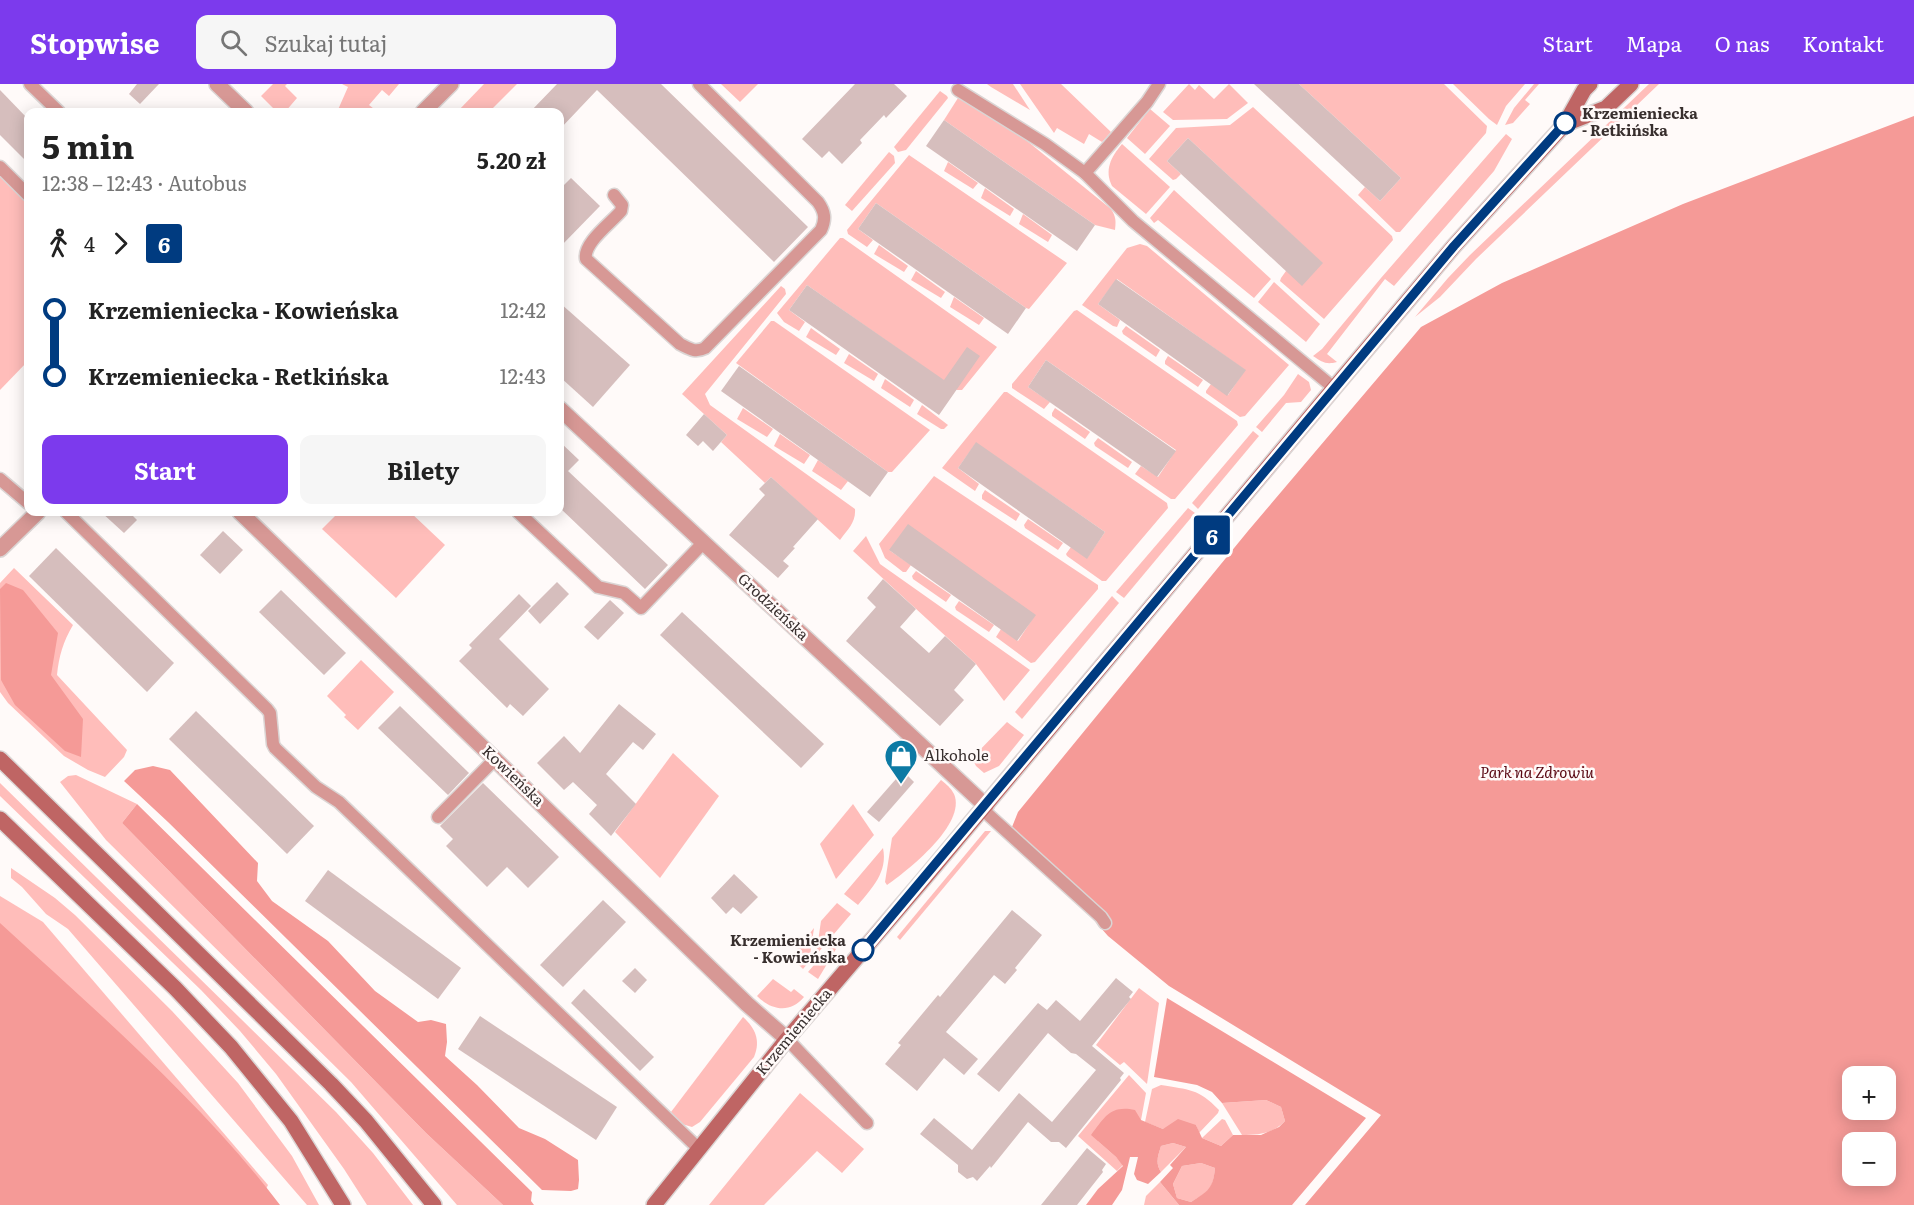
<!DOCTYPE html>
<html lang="pl">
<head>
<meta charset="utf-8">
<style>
	:root { --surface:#fff; --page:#f6f6f6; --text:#222; --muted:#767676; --accent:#7c3aed }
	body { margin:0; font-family:Literata,serif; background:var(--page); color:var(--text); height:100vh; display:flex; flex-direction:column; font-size:22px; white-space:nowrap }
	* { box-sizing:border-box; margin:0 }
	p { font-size:20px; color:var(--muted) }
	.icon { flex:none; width:33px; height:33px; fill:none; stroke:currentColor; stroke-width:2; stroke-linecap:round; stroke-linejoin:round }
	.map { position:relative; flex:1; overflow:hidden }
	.sheet { position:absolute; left:24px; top:24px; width:540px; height:408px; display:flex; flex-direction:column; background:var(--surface); border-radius:12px; box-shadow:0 3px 15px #0003 }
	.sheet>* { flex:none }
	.badge { padding:0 12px; border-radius:4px; font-size:21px; line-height:39px }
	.buttons { position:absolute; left:1842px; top:982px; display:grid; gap:12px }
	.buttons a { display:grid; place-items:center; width:54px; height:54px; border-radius:12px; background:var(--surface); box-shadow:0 3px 15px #0003; font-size:30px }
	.map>.badge { position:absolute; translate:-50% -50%; box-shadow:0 0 0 3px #fff }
	.legs { display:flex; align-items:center; gap:9px; height:66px; padding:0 18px; font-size:20px }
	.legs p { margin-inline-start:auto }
	.head { display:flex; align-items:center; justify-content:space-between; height:102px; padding:0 18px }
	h1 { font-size:33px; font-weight:700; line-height:45px }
	.action { display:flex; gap:12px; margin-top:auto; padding:12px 18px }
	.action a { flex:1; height:69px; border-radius:12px; background:var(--accent); color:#fff; font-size:24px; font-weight:700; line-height:69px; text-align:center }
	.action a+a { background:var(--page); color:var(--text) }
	ul { padding:0 18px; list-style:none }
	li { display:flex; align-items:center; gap:21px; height:66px; font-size:22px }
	li i { display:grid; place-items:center; width:9px; height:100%; margin:0 8px; background:currentColor }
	li i::after { content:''; width:15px; height:15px; margin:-8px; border:4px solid; border-radius:50%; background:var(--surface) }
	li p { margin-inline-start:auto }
	li:first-child i { background:linear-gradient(#0000 50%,currentColor 0) }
	li:last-child i { background:linear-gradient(currentColor 50%,#0000 0) }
	header { display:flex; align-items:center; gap:36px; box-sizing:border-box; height:84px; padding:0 30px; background:var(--accent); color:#fff }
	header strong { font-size:28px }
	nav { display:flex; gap:33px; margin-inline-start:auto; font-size:21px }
	.search { width:420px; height:54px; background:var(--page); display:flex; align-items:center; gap:15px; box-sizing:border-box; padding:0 21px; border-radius:12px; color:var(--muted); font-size:22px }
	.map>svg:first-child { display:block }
	.green { fill:#ffbdba }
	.forest { fill:#f59a97; fill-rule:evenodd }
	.building { fill:#d6bebd }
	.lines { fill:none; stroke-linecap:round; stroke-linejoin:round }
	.lane-casing { stroke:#dbd5d4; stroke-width:15 }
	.street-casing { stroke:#dbd5d4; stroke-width:18 }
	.secondary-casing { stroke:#dbd5d4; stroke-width:18 }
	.lane { stroke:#d79895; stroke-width:12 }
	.street { stroke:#d79895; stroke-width:15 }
	.secondary { stroke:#bf6564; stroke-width:15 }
	.line-1-casing { stroke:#fff; stroke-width:14 }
	.line-1 { stroke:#003b80; stroke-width:9 }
	.stop-1-dot { fill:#fff; stroke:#003b80; stroke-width:3 }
	.labels { text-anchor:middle; stroke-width:5; stroke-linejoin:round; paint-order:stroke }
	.stop-label { font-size:15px; font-weight:bold; fill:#382f2e; stroke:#fffaf9; text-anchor:start }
	.street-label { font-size:15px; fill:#382f2e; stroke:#fffaf9 }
	.poi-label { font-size:15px; fill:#382f2e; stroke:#fffaf9; text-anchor:start }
	.park-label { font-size:15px; font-style:italic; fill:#590712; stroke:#fffaf9 }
</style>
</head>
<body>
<header>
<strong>Stopwise</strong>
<div class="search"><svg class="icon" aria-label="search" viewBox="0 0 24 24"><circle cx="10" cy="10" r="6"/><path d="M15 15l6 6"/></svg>Szukaj tutaj</div>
<nav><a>Start</a><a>Mapa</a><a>O nas</a><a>Kontakt</a></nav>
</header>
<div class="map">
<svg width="1914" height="1121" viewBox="0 0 1914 1121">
	<rect width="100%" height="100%" fill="#fffaf9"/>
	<!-- green -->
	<g class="green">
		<path d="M273,0h14l-2,2 12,12 -12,14h-8l-16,-16z"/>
		<path d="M342,0h57l-10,12 -7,-6 -13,15 9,7h-41l11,-25z"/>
		<path d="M484,0h33l-28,28h-32z"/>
		<path d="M721,0h37l-18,18z"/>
		<path d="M987,0h26l17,26 -39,-23z"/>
		<path d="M1020,0h41l50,48 -9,10 -13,-8 -5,10 -27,-16 -3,5z"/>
		<path d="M1189,0l6,6 4,-5 15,14 15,-15 19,19 -21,16 -54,1 -10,-8z"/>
		<path d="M1299,0h145l43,42 -1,7 -86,99h-4l-38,-37 7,-8 15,14 21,-23z"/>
		<path d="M1453,0h72l-19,22 -9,19 -8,-6z"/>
		<path d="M1534,0h5l-14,16 5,4 -17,19 -8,2 9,-17z"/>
		<path d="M1649,0h10l-183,175 -36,38 -25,20 33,-39 22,-23z"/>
		<path d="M940,7l7,5 1,2 -42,52 -8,2 -4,-5z"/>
		<path d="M958,14l58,34 95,77c5,8 5,12 4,21l-20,-5 -151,-105z"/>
		<path d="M1253,23l139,129 1,4 -69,79 -44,-38 1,-3 5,-7 36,-8 -134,-125 -21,23 14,13 -5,5 -3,1 -24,-21 27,-31 54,-3z"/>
		<path d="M1150,25l20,17 -25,28 -18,-16z"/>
		<path d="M1506,50l6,5 -18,32 -100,115 -9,-7 -58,75 10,8c-11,3 -15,0 -24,-6l9,-7 59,-71z"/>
		<path d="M1122,60l48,43 -24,27 -34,-28c-8,-16 -1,-29 10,-42z"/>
		<path d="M889,68l5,4 1,7 -43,48 -7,-6z"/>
		<path d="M909,71l158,108 -38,46 -3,-1 -150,-105 -18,26 15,11 -6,7 -19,-13 -1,-4z"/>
		<path d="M948,78l30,21 -5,6 -29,-18z"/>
		<path d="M0,91l28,28v158l-28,29z"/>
		<path d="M985,104l29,21 -4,7 -29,-18z"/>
		<path d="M1174,106l97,89 -17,19 -96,-78 -4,3 -4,-5z"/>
		<path d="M1023,130l29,21 -4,7 -29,-18z"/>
		<path d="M840,154h3l154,109 -35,43h-5l-150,-105 -18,25 16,12 -6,9 -15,-9 -7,-9z"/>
		<path d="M1140,160l7,2 142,119 -44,51 -5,1 -34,-24v-2l5,-7 17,11 17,-25 -128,-91 -19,25 22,16 -3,7 -4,-1 -31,-21 45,-57z"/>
		<path d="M879,161l29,21 -4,6 -30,-18z"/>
		<path d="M916,187l29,21 -4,6 -30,-18z"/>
		<path d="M1274,198l46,42 -14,18 -48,-40z"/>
		<path d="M781,202l4,3 1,5 -81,100 5,11 145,104c1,13 -7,20 -15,31l-69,-63 -6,6 -44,-41 6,-7 -45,-41z"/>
		<path d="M954,213l30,21 -5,7 -29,-18z"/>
		<path d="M1077,226l160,111 1,4 -63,74h-4l-36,-25 6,-8 17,11 18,-27 -130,-90 -18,27 22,15 -6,7 -32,-21v-4l62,-73z"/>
		<path d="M771,237h3l156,109 -38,42h-4l-152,-109z"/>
		<path d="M1126,242l34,24 -4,7 -33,-23 -1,-3z"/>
		<path d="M811,244l29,21 -4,6 -30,-18z"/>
		<path d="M849,270l29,20 -4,7 -30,-18z"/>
		<path d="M1168,272l35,24 -5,7 -33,-23v-3z"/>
		<path d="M1298,290l11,8 2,8 -10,12 -15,1 -24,29 -6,-5 28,-32z"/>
		<path d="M885,295l29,21 -4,7 -29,-19z"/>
		<path d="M1004,308h3l160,111 1,5 -62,73h-4l-35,-25 -1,-2 5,-7 16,11 18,-26 -129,-89 -18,25 21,16 -4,7 -33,-23z"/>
		<path d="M922,321l26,20 -4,4h-3l-24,-15z"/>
		<path d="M743,324l30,21 -6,8 -30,-18z"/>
		<path d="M1055,324l35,24 -5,7 -33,-23v-3z"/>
		<path d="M1253,347l6,5 -61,73 -6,-6z"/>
		<path d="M780,350l30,21 -6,9 -30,-18z"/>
		<path d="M1098,354l34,24 -4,6 -33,-22 -1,-3z"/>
		<path d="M818,376l30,21 -7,9 -29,-19z"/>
		<path d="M934,392l164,109v4l-63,73 -4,1 -35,-26 5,-8 17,12 17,-26 -146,-65 22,15 -5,7h-3l-18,-14 -6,-14z"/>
		<path d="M985,406l35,24 -4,7 -34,-22v-4z"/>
		<path d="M1188,424l7,5 -71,85 -8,-6z"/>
		<path d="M339,428h71l35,33 -49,53 -74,-69z"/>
		<path d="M1028,435l35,24 -5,7 -33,-22 -1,-3z"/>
		<path d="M866,452l14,28 150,106 -26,31 -28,-37 -123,-113z"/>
		<path d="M14,484l59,57c-10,17 -14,31 -16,50l70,75 -3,7 -19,20 -17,-7 -24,-14 -56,-53 -8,-11v-109z"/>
		<path d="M916,487l35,24 -5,7 -33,-23 -1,-3z"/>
		<path d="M1112,512l7,7 -97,116 -7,-7z"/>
		<path d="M959,517l35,24 -5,7 -33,-22 -1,-3z"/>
		<path d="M361,576l33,32 -36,38 -14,-13 2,-2 -19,-19z"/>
		<path d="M1007,638l17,13 -25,31 -15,7 -8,-7 -4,-8z"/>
		<path d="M673,669l46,43 -59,82 -45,-46z"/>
		<path d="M76,691l61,29 -15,19 304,310 77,72h-46l-106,-123 -245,-242 -46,-58 8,-6z"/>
		<path d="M941,696c5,4 10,8 13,14 13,30 -47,77 -67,91l-2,-3 7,-44z"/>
		<path d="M0,699l336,329 37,41 40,52h-46l-23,-36 -68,-95 -36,-43 -39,-41 -201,-194z"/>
		<path d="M853,720l21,31 -38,44 -16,-35z"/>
		<path d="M985,747h6l-91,109 -3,-3z"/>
		<path d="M883,764c5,24 -11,40 -25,57l-14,-11z"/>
		<path d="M11,784l44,30 20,17 97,96 66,72 54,73 27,49h-12l-239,-276 -22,-15 -24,-27 -11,-9z"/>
		<path d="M0,812l43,26 225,263 -3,6 -265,-252z"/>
		<path d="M837,819l14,11 -35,41 5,-34z"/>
		<path d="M814,844l-5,34 -6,7 -8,-8 -1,-8z"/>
		<path d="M831,861l5,4 -18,30 -10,-7z"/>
		<path d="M773,895l18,13 3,-3 10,8c-14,17 -33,13 -47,-1z"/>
		<path d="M1139,904l20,15 -12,81 -23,-22 -4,3 -24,-20z"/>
		<path d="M743,933c12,11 18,23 11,40l-54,65 -8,5 -10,-3 -11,-12z"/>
		<path d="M1129,991l17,18 -5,27 -43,21 18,16 7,8 -6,6 -39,-35z"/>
		<path d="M1161,1001c28,5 37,3 58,25l-1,3 -19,20 -3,-8 -33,4 -18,-7 7,-33z"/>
		<path d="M800,1009l64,56 -22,24 -25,-22 -53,54h-55z"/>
		<path d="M1266,1016l15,7 4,14c-13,13 -26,14 -43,14l-20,-32z"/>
		<path d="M1222,1035l3,1 8,15 -12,11 -19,-8z"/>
		<path d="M1173,1059l13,4 -25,25c-6,-9 -3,-16 0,-26z"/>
		<path d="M1201,1079l14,5c-2,22 -6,23 -24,34l-14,-4 -4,-14 9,-18z"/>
		<path d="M1160,1098l19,23h-35l2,-9z"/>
	</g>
	<!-- forest -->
	<g class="forest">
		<path d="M1914,32v1089h-609l76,-90 -212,-129 -61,-50 -96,-109 6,-15 230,-281 173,-204 81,-44 181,-79zM1852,993h34v33h-34zM1852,1059h34v33h-34z"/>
		<path d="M6,499l17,7 35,43 -7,42 32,44 -2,38 -16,-6 -50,-46 -14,-25 -1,-91z"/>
		<path d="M153,682l17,4 88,93 -1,18 15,20 56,40 47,50 43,31 13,-2 15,4 1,18 -2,14 32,29 42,43 26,11 33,21 1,20 -1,9 -7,2 -29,-1 -374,-368 -44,-41 11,-11z"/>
		<path d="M137,720l395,388 -1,9 3,4h-31l-77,-72 -304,-310z"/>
		<path d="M0,839c96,88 201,178 280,282h-280z"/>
		<path d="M1167,914l199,120 -74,87h-113l-19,-23 13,-14 -3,-3 16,-18 -13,-4 -12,3c-3,10 -6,17 0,26l-13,12 -11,-4 -3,-6 4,-17h-8l-8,33 -10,15h-26l12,-16 25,-23 -7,-9 -25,-22c14,-18 19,-30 44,-25l6,10 22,9 15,-10 18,6 6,13 19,8 12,-11h28l18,-8 6,-6 -4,-14 -15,-7 -44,3 -10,-11 -15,-7 -43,-8zM1201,1079l14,5c-2,21 -7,23 -24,34l-14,-4 -4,-14 9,-18z"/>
	</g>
	<!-- building -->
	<g class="building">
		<path d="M137,0h22l-19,20 -11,-10z"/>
		<path d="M557,0h104l147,143 -34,35 -177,-172 -37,39v-17h-30z"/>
		<path d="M855,0h39l13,12 -21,22 -2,-3 -24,25 2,3 -20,21 -13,-13 -7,7 -20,-19z"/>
		<path d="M1254,0h45l102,94 -21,23z"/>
		<path d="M0,6l28,29v44l-28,-28z"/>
		<path d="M944,36l151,105 -18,26 -151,-105z"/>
		<path d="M1188,54l135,125 -21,23 -135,-125z"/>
		<path d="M571,94l29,28 -40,41v-58z"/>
		<path d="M876,119l150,105 -18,26 -150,-105z"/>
		<path d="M1116,195l130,91 -19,26 -129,-92z"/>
		<path d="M807,201l137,95 23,-33 13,9 -41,59 -150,-105z"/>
		<path d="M560,219l70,62 -37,42 -33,-30z"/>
		<path d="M1046,276l130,91 -19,26 -129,-90z"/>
		<path d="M739,282l149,106 -18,25 -149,-106z"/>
		<path d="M704,330l23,21 -14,16 -10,-10 -5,5 -12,-11z"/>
		<path d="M560,358l19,18 -11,11 100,94 -23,24 -85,-81z"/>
		<path d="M976,358l129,90 -18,27 -129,-91z"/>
		<path d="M771,393l47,42 -25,28 2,1 -12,13 6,5 -11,12 -49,-43 36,-40 -6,-6z"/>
		<path d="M101,428h28l8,8 -13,13z"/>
		<path d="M908,440l128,91 -19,26 -128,-91z"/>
		<path d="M223,447l20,19 -23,24 -20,-19z"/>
		<path d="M56,464l118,115 -27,29 -118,-116z"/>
		<path d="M883,495l33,30 -16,18 29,26 16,-17 31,28 -22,26 10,10 -24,26 -94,-85 30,-34 -9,-9z"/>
		<path d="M557,498l12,12 -29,30 -12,-13z"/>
		<path d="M281,506l65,63 -22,22 -65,-63z"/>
		<path d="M519,510l12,12 -32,33 50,50 -26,27 -13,-12 -3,4 -48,-47 13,-13 -3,-3z"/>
		<path d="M610,516l14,13 -26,27 -14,-13z"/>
		<path d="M682,528l142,132 -23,24 -141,-133z"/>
		<path d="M619,620l37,30 -13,16 -10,-8 -27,32 30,30 -25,32 -22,-22 8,-9 -24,-23 -9,8 -27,-27 27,-27 16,17z"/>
		<path d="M400,622l69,67 -21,22 -70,-67z"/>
		<path d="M196,627l118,115 -27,28 -118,-115z"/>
		<path d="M903,687l11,11 -35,40 -12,-10z"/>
		<path d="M483,699l76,74 -31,31 -21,-21 -20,20 -41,-41 7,-7 -13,-13z"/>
		<path d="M328,786l133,98 -23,31 -133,-98z"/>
		<path d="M734,790l24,23 -17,17 -8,-7 -7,7 -15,-16z"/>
		<path d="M603,816l23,22 -63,65 -23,-22z"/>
		<path d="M1012,826l30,25 -27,33 2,2 -12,14 -11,-9 -48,57 32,27 -14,16 -20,-17 -27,33 -32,-27 16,-19 -3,-2 40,-48 2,2z"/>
		<path d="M635,884l12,12 -12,13 -13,-12z"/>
		<path d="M1116,894l17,14 -4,5 2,2 -39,47 32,27 -4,5 1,2 -55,68 -7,-6h-8l-23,-20 -37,46 -1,-2 -13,15 -4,-4 -6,2 -9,-7v-7l-38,-31 14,-16 38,32 47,-57 33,29 44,-52 -20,-16 -5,-1 -23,-20 -49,59 -22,-18 61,-71 9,7 9,-10 24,21z"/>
		<path d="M584,905l70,68 -14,14 -69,-68z"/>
		<path d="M480,932l137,91 -21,33 -138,-91z"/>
		<path d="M1087,1064l19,16 -4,6 1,2 -26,33h-36z"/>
	</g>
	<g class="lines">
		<!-- lane casing -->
		<g class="lane-casing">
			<g id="lane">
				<path d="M30,0l29,28"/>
				<path d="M958,6l87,54 40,29 48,48 201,167"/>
				<path d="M0,83l28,28"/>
				<path d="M1085,89l62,-71 12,-18"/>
				<path d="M614,111l8,10 -1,6c-10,12 -38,32 -35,48l94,85c10,5 15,9 25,4l116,-118c5,-11 4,-18 -3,-28l-119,-118"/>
				<path d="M0,395l28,24"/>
				<path d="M66,428l201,197 3,4 3,31 2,4 41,39 23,15 360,347"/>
				<path d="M518,428l80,75 26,6 17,15 63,-66"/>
				<path d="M982,725l119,108 4,6"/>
				<path d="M438,733l57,-58"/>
				<path d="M787,955l80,84"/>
			</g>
		</g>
		<!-- street casing -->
		<g class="street-casing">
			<g id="street">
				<path d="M217,0l29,28"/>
				<path d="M423,28l28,-28"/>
				<path d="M560,325l426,397"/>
				<path d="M240,428l507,492 40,35"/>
				<path d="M0,465l38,-37"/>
			</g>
		</g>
		<!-- secondary casing -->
		<g class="secondary-casing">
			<g id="secondary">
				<path d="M1565,40l41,-16 25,-24"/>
				<path d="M0,675l331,325 35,37 68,84"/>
				<path d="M0,735l175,169 56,59 60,74 52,84"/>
				<path d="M654,1121l133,-166 136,-159 411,-492 120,-142 111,-122 19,-34 6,-6"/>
			</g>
		</g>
		<!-- lane -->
		<use href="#lane" class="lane"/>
		<!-- street -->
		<use href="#street" class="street"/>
		<!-- secondary -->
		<use href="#secondary" class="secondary"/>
	</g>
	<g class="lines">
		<!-- line-1 casing -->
		<g class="line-1-casing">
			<path id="line-1" d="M863,866l591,-704 111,-123"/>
		</g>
		<!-- line-1 -->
		<use href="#line-1" class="line-1"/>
	</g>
	<!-- icons -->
	<defs>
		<g id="shop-pin" transform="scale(1.725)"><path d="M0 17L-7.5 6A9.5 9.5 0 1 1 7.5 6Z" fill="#0d7aa4" stroke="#fffaf9"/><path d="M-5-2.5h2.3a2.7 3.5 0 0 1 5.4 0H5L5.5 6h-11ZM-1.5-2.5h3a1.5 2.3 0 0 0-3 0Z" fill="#fff"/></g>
	</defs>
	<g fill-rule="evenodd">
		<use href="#shop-pin" x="901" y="672"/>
	</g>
	<!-- markers -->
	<g class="stop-1-dot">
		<circle cx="1565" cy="39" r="10"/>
		<circle cx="863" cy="866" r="10"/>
	</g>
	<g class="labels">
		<!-- stop labels -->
		<g class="stop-label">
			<text x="1582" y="35">Krzemieniecka<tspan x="1582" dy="17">- Retkińska</tspan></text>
			<text x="846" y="862" text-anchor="end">Krzemieniecka<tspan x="846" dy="17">- Kowieńska</tspan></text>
		</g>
		<!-- street labels -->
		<g class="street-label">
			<text transform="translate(773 523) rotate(43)" y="5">Grodzieńska</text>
			<text transform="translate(513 692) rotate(44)" y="5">Kowieńska</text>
			<text transform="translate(794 948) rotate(-50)" y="5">Krzemieniecka</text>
		</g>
		<!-- poi labels -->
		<g class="poi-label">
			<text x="924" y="677">Alkohole</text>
		</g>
		<!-- park labels -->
		<g class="park-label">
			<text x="1537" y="694">Park na Zdrowiu</text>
		</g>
	</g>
</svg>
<div class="buttons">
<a>+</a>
<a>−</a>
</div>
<b class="badge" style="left:1212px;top:451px;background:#003b80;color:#fff">6</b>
<section class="sheet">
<div class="head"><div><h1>5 min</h1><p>12:38 – 12:43 · Autobus</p></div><b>5.20 zł</b></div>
<div class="legs"><svg class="icon" aria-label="walk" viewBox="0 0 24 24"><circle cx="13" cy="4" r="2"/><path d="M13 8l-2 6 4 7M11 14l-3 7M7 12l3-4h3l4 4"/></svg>4<svg class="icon" aria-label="forward" viewBox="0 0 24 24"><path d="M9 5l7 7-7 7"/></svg><b class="badge" style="background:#003b80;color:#fff">6</b></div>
<ul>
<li><i style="color:#003b80"></i><b>Krzemieniecka - Kowieńska</b><p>12:42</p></li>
<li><i style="color:#003b80"></i><b>Krzemieniecka - Retkińska</b><p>12:43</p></li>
</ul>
<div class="action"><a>Start</a><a>Bilety</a></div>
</section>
</div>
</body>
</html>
